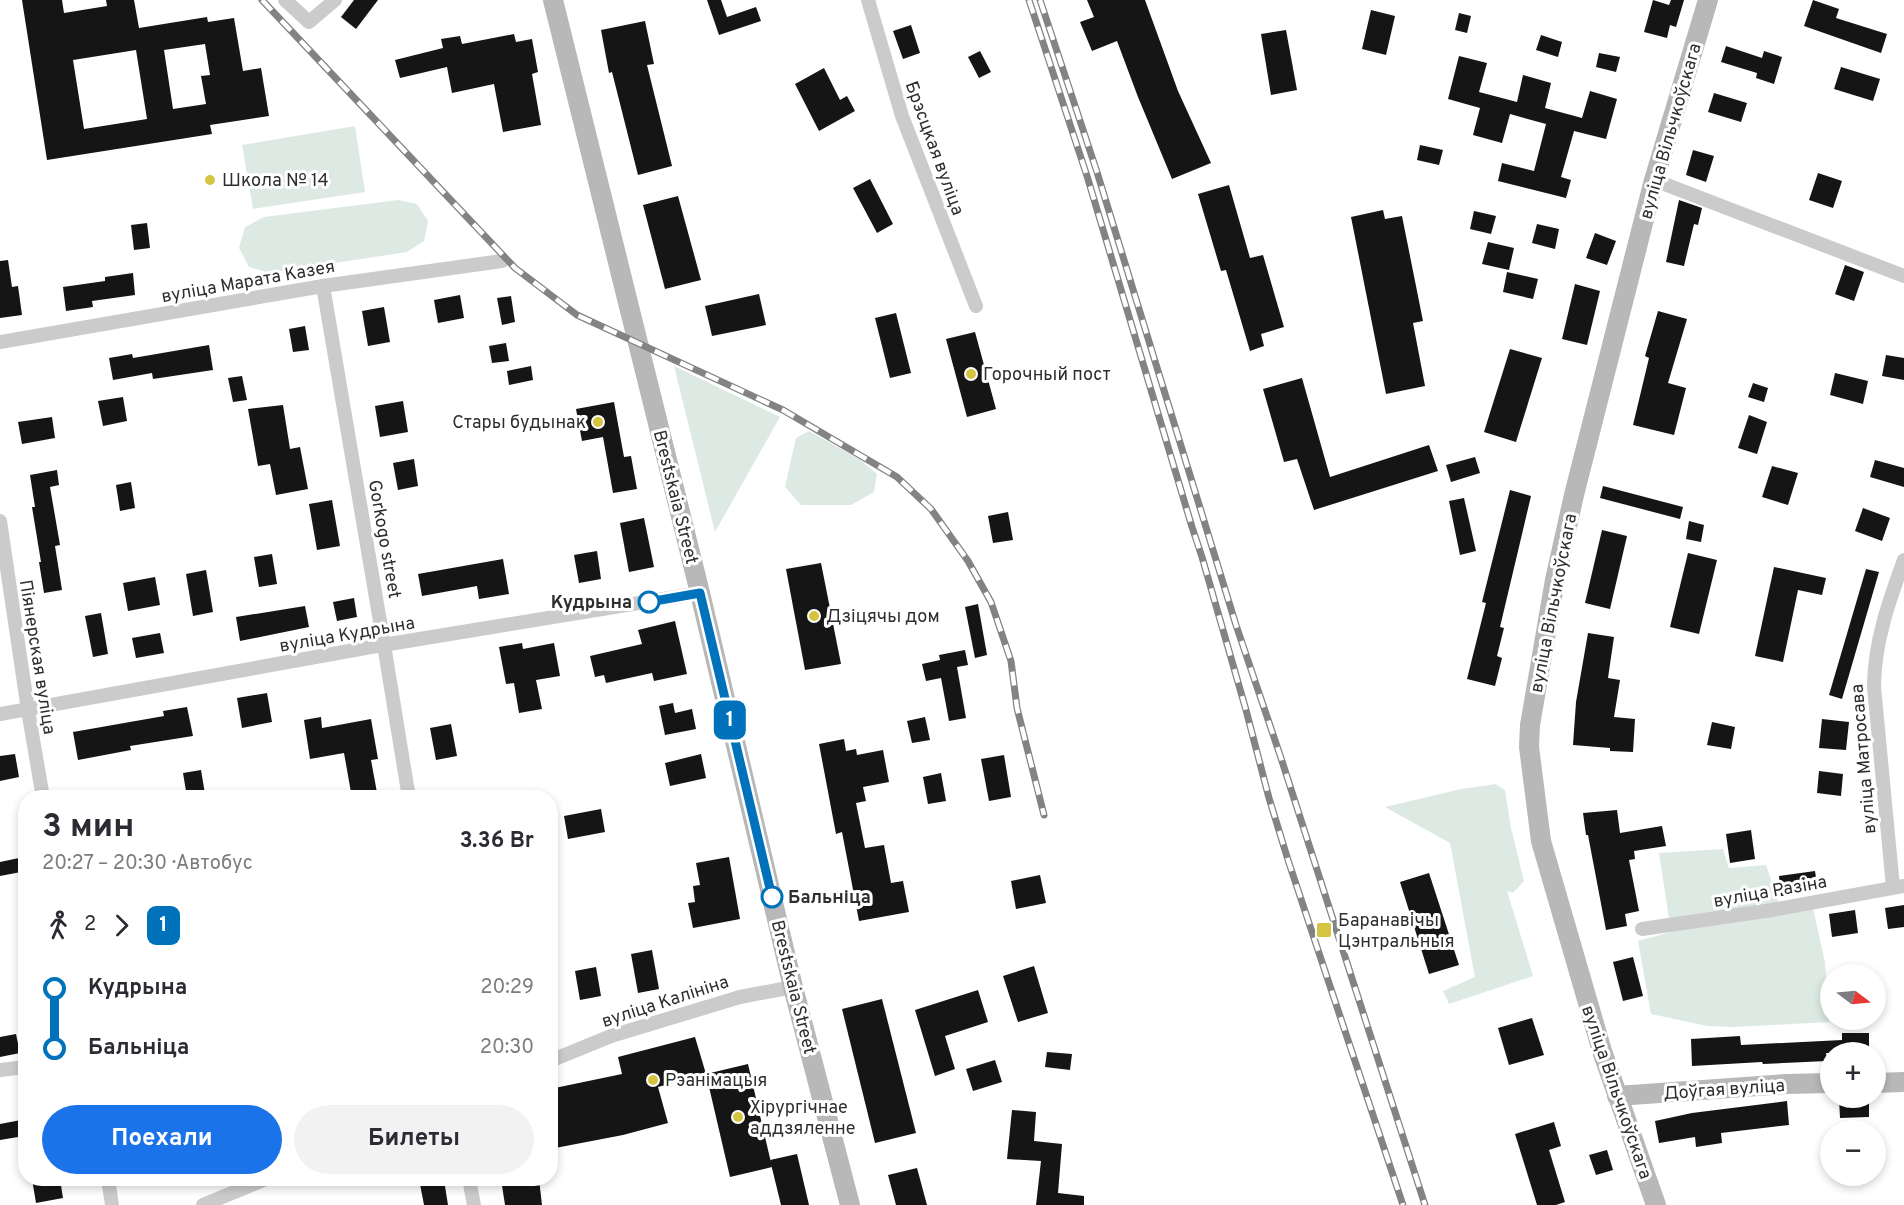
<!DOCTYPE html>
<html lang="ru">
<head>
<meta charset="utf-8">
<style>
	:root { --surface:#fff; --page:#f2f2f3; --text:#2b2b33; --muted:#7c7c81; --accent:#1a73e8 }
	body { margin:0; font-family:Overpass,sans-serif; background:var(--page); color:var(--text); height:100vh; display:flex; flex-direction:column; font-size:22px; white-space:nowrap }
	* { box-sizing:border-box; margin:0 }
	p { font-size:20px; color:var(--muted) }
	.icon { flex:none; width:33px; height:33px; fill:none; stroke:currentColor; stroke-width:2; stroke-linecap:round; stroke-linejoin:round }
	.map { position:relative; flex:1; overflow:hidden }
	.sheet { position:absolute; left:18px; top:790px; width:540px; height:396px; display:flex; flex-direction:column; background:var(--surface); border-radius:24px; box-shadow:0 3px 9px #0003 }
	.sheet>* { flex:none }
	.badge { padding:0 12px; border-radius:9px; font-size:21px; line-height:39px }
	.needle { width:39px; rotate:106deg }
	.buttons { position:absolute; left:1820px; top:964px; display:grid; gap:12px }
	.buttons a { display:grid; place-items:center; width:66px; height:66px; border-radius:50%; background:var(--surface); box-shadow:0 3px 9px #0003; font-size:30px }
	.map>.badge { position:absolute; translate:-50% -50%; box-shadow:0 0 0 3px #fff }
	.legs { display:flex; align-items:center; gap:9px; height:66px; padding:0 24px; font-size:20px }
	.legs p { margin-inline-start:auto }
	.summary { display:flex; align-items:center; justify-content:space-between; height:102px; padding:0 24px }
	h1 { font-size:33px; font-weight:700; line-height:45px }
	.action { display:flex; gap:12px; margin-top:auto; padding:12px 24px }
	.action a { flex:1; height:69px; border-radius:36px; background:var(--accent); color:#fff; font-size:24px; font-weight:700; line-height:69px; text-align:center }
	.action a+a { background:var(--page); color:var(--text) }
	ul { padding:0 24px; list-style:none }
	li { display:flex; align-items:center; gap:21px; height:60px; font-size:22px }
	li i { display:grid; place-items:center; width:9px; height:100%; margin:0 8px; background:currentColor }
	li i::after { content:''; width:15px; height:15px; margin:-8px; border:4px solid; border-radius:50%; background:var(--surface) }
	li p { margin-inline-start:auto }
	li:first-child i { background:linear-gradient(#0000 50%,currentColor 0) }
	li:last-child i { background:linear-gradient(currentColor 50%,#0000 0) }
	.map>svg:first-child { display:block }
	.green { fill:#ddeae3 }
	.building { fill:#151515; fill-rule:evenodd }
	.lines { fill:none; stroke-linecap:round; stroke-linejoin:round }
	.street { stroke:#cbcbcb; stroke-width:14 }
	.secondary { stroke:#b8b8b8; stroke-width:20 }
	.rail-casing { stroke:#838383; stroke-width:7 }
	.rail { stroke:#fff; stroke-width:4.5; stroke-dasharray:14; stroke-linecap:butt }
	.line-1-casing { stroke:#fff; stroke-width:14 }
	.line-1 { stroke:#0072bc; stroke-width:9 }
	.poi-dot { fill:#d4c441; stroke:#fff; stroke-width:2 }
	.stop-1-dot { fill:#fff; stroke:#0072bc; stroke-width:3 }
	.labels { text-anchor:middle; stroke-width:6; stroke-linejoin:round; paint-order:stroke }
	.street-label { font-size:18px; fill:#2e2e2e; stroke:#fff }
	.poi-label { font-size:18px; fill:#2e2e2e; stroke:#fff; text-anchor:start }
	.stop-label { font-size:18px; font-weight:bold; fill:#2e2e2e; stroke:#fff; text-anchor:end }
</style>
</head>
<body>
<div class="map">
<svg width="1904" height="1205" viewBox="0 0 1904 1205">
	<rect width="100%" height="100%" fill="#fff"/>
	<!-- green -->
	<g class="green">
		<path d="M355,126l10,66 -112,17 -11,-64z"/>
		<path d="M398,200l19,4 11,17 -4,20 -17,11 -138,21 -20,-6 -10,-19 6,-21 19,-10z"/>
		<path d="M674,366l106,51 -65,115z"/>
		<path d="M809,431l50,28 18,15 -3,18 -23,13h-50l-16,-18 11,-49z"/>
		<path d="M1496,784l9,6 6,38 13,53 -11,12 -6,-2 26,85 -84,28 -6,-13 32,-14 -25,-134 -65,-36 76,-18z"/>
		<path d="M1723,849l6,19 37,-3 16,48 31,-5 12,54 4,60 -94,5 -28,-1 -56,-12 -13,-73 33,-9 -12,-79z"/>
	</g>
	<!-- building -->
	<g class="building">
		<path d="M22,0h40l2,13 43,-7 -1,-6h28l5,28 68,-11 1,5 26,-4 9,53 18,-3 8,48 -59,9 2,9 -165,26zM205,44l5,31 -9,1 5,28 -33,5 -9,-59zM136,50l11,69 -63,10 -11,-69z"/>
		<path d="M354,0h24l-22,29 -15,-12z"/>
		<path d="M707,0h14l6,17 29,-10 5,14 -42,14z"/>
		<path d="M1087,0h58l33,91 33,72 -39,16 -34,-82 -21,-56 -25,10 -12,-29 14,-5z"/>
		<path d="M1653,0l16,5 2,-5h13l-8,27 -6,-2 -3,13 -23,-6z"/>
		<path d="M1813,0l26,9 -3,9 51,16 -6,19 -77,-27z"/>
		<path d="M1371,10l24,6 -9,39 -24,-6z"/>
		<path d="M1459,13l12,3 -4,17 -12,-3z"/>
		<path d="M645,21l9,43 -7,1 25,101 -34,9 -26,-103 -3,1 -8,-43z"/>
		<path d="M911,25l9,28 -17,6 -10,-28z"/>
		<path d="M1286,30l11,60 -26,5 -10,-61z"/>
		<path d="M514,34l2,8 16,-3 6,33 -6,2 9,51 -38,7 -9,-48 -42,9 -5,-26 -47,11 -5,-18 48,-12 -2,-9 19,-3 2,8z"/>
		<path d="M1541,35l21,7 -4,15 -22,-7z"/>
		<path d="M1726,46l36,12 2,-7 18,6 -8,27 -18,-6 1,-5 -36,-11z"/>
		<path d="M980,51l11,21 -12,6 -11,-21z"/>
		<path d="M1599,53l21,4 -4,15 -20,-5z"/>
		<path d="M1459,56l28,7 -8,29 38,10 6,-27 28,8 -6,25 37,10 8,-27 27,8 -11,40 -32,-8 -13,46 10,3 -5,18 -68,-17 4,-18 32,8 12,-47 -36,-10 -8,29 -29,-8 7,-27 -32,-9z"/>
		<path d="M1841,67l39,12 -7,22 -39,-12z"/>
		<path d="M824,68l16,32 7,-4 8,15 -36,20 -24,-47z"/>
		<path d="M1714,93l33,10 -6,19 -33,-10z"/>
		<path d="M1420,145l23,5 -4,15 -22,-5z"/>
		<path d="M1693,150l21,6 -8,26 -20,-7z"/>
		<path d="M1818,173l24,8 -9,27 -24,-8z"/>
		<path d="M870,179l23,45 -16,9 -24,-45z"/>
		<path d="M1229,185l21,73 13,-3 21,72 -23,7 3,12 -14,5 -24,-81 -5,1 -23,-77z"/>
		<path d="M678,196l23,84 -36,9 -22,-84z"/>
		<path d="M1679,200l23,8 -4,17 -4,-1 -10,42 -18,-4z"/>
		<path d="M1383,210l2,9 17,-3 21,105 -10,2 12,63 -39,8 -35,-177z"/>
		<path d="M1474,211l22,5 -5,18 -21,-5z"/>
		<path d="M147,223l3,25 -16,2 -3,-25z"/>
		<path d="M1537,224l22,5 -4,20 -23,-6z"/>
		<path d="M1595,233l21,8 -9,24 -21,-7z"/>
		<path d="M1488,242l26,6 -5,22 -27,-6z"/>
		<path d="M8,260l4,27 6,-1 4,29 -22,3v-57z"/>
		<path d="M1845,265l19,7 -10,29 -19,-7z"/>
		<path d="M1507,272l31,7 -5,20 -30,-7z"/>
		<path d="M133,273l2,22 -43,6 1,6 -27,4 -3,-24 42,-6v-4z"/>
		<path d="M1575,284l25,7 -13,54 -25,-6z"/>
		<path d="M759,294l7,31 -54,11 -7,-30z"/>
		<path d="M460,295l4,23 -26,5 -4,-23z"/>
		<path d="M511,296l4,26 -13,3 -5,-27z"/>
		<path d="M384,307l6,35 -22,4 -6,-35z"/>
		<path d="M1658,311l29,8 -19,64 18,5 -12,47 -41,-10 16,-67 -4,-2z"/>
		<path d="M896,313l15,60 -21,5 -15,-60z"/>
		<path d="M305,326l4,24 -16,2 -4,-23z"/>
		<path d="M975,332l21,77 -29,8 -21,-78z"/>
		<path d="M506,343l3,18 -17,2 -3,-17z"/>
		<path d="M209,345l4,25 -60,9 -1,-6 -39,7 -4,-22 23,-4 1,4z"/>
		<path d="M1510,349l32,9 -26,84 -32,-10z"/>
		<path d="M1886,355l18,3v22l-22,-4z"/>
		<path d="M531,366l2,14 -24,5 -2,-14z"/>
		<path d="M1835,373l33,8 -5,23 -33,-9z"/>
		<path d="M242,376l5,24 -14,2 -5,-24z"/>
		<path d="M1302,378l28,99 99,-32 9,26 -124,39 -17,-51 -13,3 -21,-73z"/>
		<path d="M1753,383l15,5 -4,14 -16,-5z"/>
		<path d="M123,397l4,24 -24,5 -5,-25z"/>
		<path d="M403,401l5,31 -28,5 -5,-31z"/>
		<path d="M614,402l10,55 7,-1 6,33 -24,4 -10,-56 -21,4 -6,-32z"/>
		<path d="M283,405l7,44 10,-2 8,42 -32,6 -6,-31 -12,2 -10,-57z"/>
		<path d="M1749,415l18,7 -10,32 -19,-6z"/>
		<path d="M52,417l3,21 -33,6 -4,-22z"/>
		<path d="M1475,457l5,16 -29,9 -5,-17z"/>
		<path d="M414,459l4,27 -20,4 -5,-27z"/>
		<path d="M1875,460l29,8v19l-34,-10z"/>
		<path d="M1772,466l26,7 -10,32 -26,-8z"/>
		<path d="M57,470l2,15 -9,2 10,58 -5,1 7,44 -18,3 -5,-31h2l-9,-55h3l-5,-32z"/>
		<path d="M131,482l4,26 -15,3 -4,-26z"/>
		<path d="M1603,486l80,21 -3,12 -80,-21z"/>
		<path d="M1510,490l21,6 -31,131 4,1 -7,28 5,2 -7,28 -28,-7 19,-76 -4,-1z"/>
		<path d="M1464,498l12,53 -16,4 -11,-54z"/>
		<path d="M332,500l8,46 -23,4 -8,-46z"/>
		<path d="M1863,508l27,10 -8,23 -27,-10z"/>
		<path d="M1008,512l5,28 -20,3 -5,-27z"/>
		<path d="M644,518l10,49 -25,5 -9,-49z"/>
		<path d="M1689,521l15,4 -3,17 -15,-3z"/>
		<path d="M1602,530l25,6 -17,73 -25,-6z"/>
		<path d="M597,551l4,28 -22,4 -5,-28z"/>
		<path d="M1688,553l29,7 -18,74 -29,-7z"/>
		<path d="M272,554l5,30 -18,3 -5,-30z"/>
		<path d="M503,559l6,35 -30,5 -2,-13 -55,10 -4,-22z"/>
		<path d="M821,563l20,101 -36,6 -19,-101z"/>
		<path d="M1774,567l52,11 -4,17 -24,-5 -15,72 -28,-6z"/>
		<path d="M1866,569l13,3 -37,127 -13,-4z"/>
		<path d="M206,570l7,42 -20,4 -7,-42z"/>
		<path d="M155,577l5,28 -32,6 -5,-28z"/>
		<path d="M354,598l3,19 -20,4 -4,-19z"/>
		<path d="M978,604l9,51 -12,3 -10,-51z"/>
		<path d="M305,606l4,21 -69,14 -4,-24z"/>
		<path d="M101,613l7,41 -15,3 -8,-41z"/>
		<path d="M675,621l12,53 -33,7 -2,-8 -46,10 -2,-8 -9,2 -5,-21 52,-12 -4,-14z"/>
		<path d="M160,633l4,20 -28,5 -4,-20z"/>
		<path d="M1588,633l26,4 -6,41 12,2 -6,37 21,2 -2,33 -23,-1v-3l-37,-3 3,-43z"/>
		<path d="M522,643l1,6 31,-6 6,33 -24,4 6,29 -23,4 -5,-30 -8,1 -7,-37z"/>
		<path d="M965,650l3,15 -11,2 9,51 -17,3 -8,-43 -15,3 -4,-17 18,-4 -1,-5z"/>
		<path d="M267,693l5,29 -30,6 -5,-30z"/>
		<path d="M673,703l2,10 17,-4 4,20 -31,6 -6,-29z"/>
		<path d="M187,707l6,29 -63,10 1,4 -53,10 -5,-28 91,-16 -1,-5z"/>
		<path d="M321,717l1,11 49,-9 7,40 -7,1 7,38h-26l-8,-45 -34,6 -6,-39z"/>
		<path d="M925,717l5,23 -18,3 -5,-22z"/>
		<path d="M1822,719l27,3 -3,28 -27,-2z"/>
		<path d="M1712,722l23,5 -4,22 -24,-4z"/>
		<path d="M451,724l6,32 -21,4 -6,-32z"/>
		<path d="M844,739l2,12 10,-2 1,6 26,-5 6,32 -26,5 3,14 -10,2 9,45 19,-3 7,38 12,-2 6,31 -50,9 -17,-89 -6,2 -17,-90z"/>
		<path d="M15,754l4,23 -19,4v-25z"/>
		<path d="M701,754l5,24 -36,8 -5,-23z"/>
		<path d="M1004,755l7,42 -22,4 -8,-42z"/>
		<path d="M201,770l4,24 -18,3 -4,-24z"/>
		<path d="M1819,771l24,3 -2,22 -24,-3z"/>
		<path d="M941,773l5,28 -18,3 -5,-27z"/>
		<path d="M601,809l4,23 -37,7 -4,-23z"/>
		<path d="M1617,810l3,23 42,-7 4,20 -32,5 1,8 -6,1 10,51 -14,3 2,12 -21,4 -18,-95h-2l-3,-22z"/>
		<path d="M1751,830l4,29 -25,4 -4,-29z"/>
		<path d="M729,857l11,62 -47,9 -5,-25 7,-1 -2,-16 7,-1 -4,-22z"/>
		<path d="M19,858l2,14 -21,4v-14z"/>
		<path d="M1815,871l3,20 -37,5 -2,-20z"/>
		<path d="M1429,873l30,92 -30,9 -29,-92z"/>
		<path d="M1040,875l6,28 -30,6 -5,-28z"/>
		<path d="M1904,905v22l-16,2 -3,-21z"/>
		<path d="M1855,910l3,23 -26,4 -3,-23z"/>
		<path d="M652,950l7,39 -21,4 -7,-39z"/>
		<path d="M1633,957l10,39 -20,5 -10,-39z"/>
		<path d="M1034,966l14,47 -30,9 -15,-46z"/>
		<path d="M596,967l5,29 -21,4 -5,-29z"/>
		<path d="M978,990l10,32 -43,14 10,33 -20,7 -20,-66z"/>
		<path d="M882,999l34,134 -41,10 -33,-134z"/>
		<path d="M1532,1018l12,37 -35,10 -11,-37z"/>
		<path d="M1842,1033h27v20h-43l1,8 -64,3 -1,-2 -70,4 -1,-27 49,-3 1,9 101,-5z"/>
		<path d="M16,1034l4,19 -20,4v-20z"/>
		<path d="M695,1037l11,37 -48,13 10,36 -45,12 -73,14v-60l72,-15 -4,-17z"/>
		<path d="M1047,1052l25,2 -2,16 -25,-3z"/>
		<path d="M995,1060l7,22 -29,9 -7,-22z"/>
		<path d="M748,1064l24,103 -42,10 -24,-103z"/>
		<path d="M1839,1098h30v19l-29,1z"/>
		<path d="M1787,1101l2,24 -68,8 1,10 -26,4 -1,-10 -36,6 -4,-22 37,-8z"/>
		<path d="M1012,1110l24,2 -2,29 28,3 -4,49 26,3v9h-48l5,-44 -34,-2z"/>
		<path d="M21,1120l3,16 -24,4v-16z"/>
		<path d="M1554,1122l7,24 -12,4 16,52 -9,3h-19l-22,-71z"/>
		<path d="M1607,1150l6,20 -17,5 -7,-20z"/>
		<path d="M797,1154l12,51h-28l-11,-45z"/>
		<path d="M917,1168l10,37h-31l-8,-30z"/>
		<path d="M32,1179h28l3,19 -27,5z"/>
		<path d="M501,1179h38l3,26h-37z"/>
		<path d="M444,1180l4,25h-24l-4,-21z"/>
	</g>
	<g class="lines">
		<!-- street -->
		<g class="street">
			<path d="M285,0l24,22 26,-22"/>
			<path d="M868,0l34,116 74,190"/>
			<path d="M1654,180l250,96"/>
			<path d="M323,286l61,359 25,153"/>
			<path d="M0,342l323,-56 179,-25"/>
			<path d="M0,521l28,189 15,88"/>
			<path d="M0,714l371,-67 329,-54"/>
			<path d="M1893,887l-19,-200c0,-44 15,-86 30,-127"/>
			<path d="M1642,929l130,-19 132,-24"/>
			<path d="M550,1061l61,-25 129,-39 53,-10"/>
			<path d="M0,1070l26,-3"/>
			<path d="M108,1179l4,26"/>
			<path d="M469,1179l5,26"/>
			<path d="M203,1205l63,-26"/>
		</g>
		<!-- secondary -->
		<g class="secondary">
			<path d="M553,0l147,593 93,394 57,218"/>
			<path d="M1875,1083l29,-1"/>
			<path d="M1617,1096l169,-12 44,-1"/>
			<path d="M1656,1205l-54,-154 -61,-210 -12,-94 1,-22 25,-145 19,-85 80,-315 54,-180"/>
		</g>
		<!-- rail casing -->
		<g class="rail-casing">
			<g id="rail">
				<path d="M262,0l253,268 62,47 206,95 114,67 34,32 37,52 23,41 20,59 6,47 27,107"/>
				<path d="M1029,0l58,176 105,351 10,30 44,153 23,88 19,62 115,345"/>
				<path d="M1040,0l57,172 139,453 45,133 144,447"/>
			</g>
		</g>
		<!-- rail -->
		<use href="#rail" class="rail"/>
	</g>
	<g class="lines">
		<!-- line-1 casing -->
		<g class="line-1-casing">
			<path id="line-1" d="M649,602l51,-9 72,304"/>
		</g>
		<!-- line-1 -->
		<use href="#line-1" class="line-1"/>
	</g>
	<!-- markers -->
	<g class="poi-dot">
		<circle cx="210" cy="180" r="6"/>
		<circle cx="971" cy="374" r="6"/>
		<circle cx="598" cy="422" r="6"/>
		<circle cx="814" cy="616" r="6"/>
		<rect x="1316" y="922" width="16" height="16" rx="3"/>
		<circle cx="653" cy="1080" r="6"/>
		<circle cx="738" cy="1117" r="6"/>
	</g>
	<g class="stop-1-dot">
		<circle cx="649" cy="602" r="10"/>
		<circle cx="772" cy="897" r="10"/>
	</g>
	<g class="labels">
		<!-- street labels -->
		<g class="street-label">
			<text transform="translate(1670 131) rotate(-74)" y="6">вуліца Вільчкоўскага</text>
			<text transform="translate(935 148) rotate(70)" y="6">Брэсцкая вуліца</text>
			<text transform="translate(248 281) rotate(-10)" y="6">вуліца Марата Казея</text>
			<text transform="translate(676 497) rotate(76)" y="6">Brestskaia Street</text>
			<text transform="translate(385 539) rotate(80)" y="6">Gorkogo street</text>
			<text transform="translate(1553 603) rotate(-79)" y="6">вуліца Вільчкоўскага</text>
			<text transform="translate(347 634) rotate(-10)" y="6">вуліца Кудрына</text>
			<text transform="translate(38 657) rotate(81)" y="6">Піянерская вуліца</text>
			<text transform="translate(1863 759) rotate(-95)" y="6">вуліца Матросава</text>
			<text transform="translate(1770 891) rotate(-10)" y="6">вуліца Разіна</text>
			<text transform="translate(794 987) rotate(76)" y="6">Brestskaia Street</text>
			<text transform="translate(665 1001) rotate(-18)" y="6">вуліца Калініна</text>
			<text transform="translate(1724 1089) rotate(-4)" y="6">Доўгая вуліца</text>
			<text transform="translate(1617 1092) rotate(71)" y="6">вуліца Вільчкоўскага</text>
		</g>
		<!-- poi labels -->
		<g class="poi-label">
			<text x="222" y="186">Школа № 14</text>
			<text x="983" y="380">Горочный пост</text>
			<text x="586" y="428" text-anchor="end">Стары будынак</text>
			<text x="826" y="622">Дзіцячы дом</text>
			<text x="1338" y="926">Баранавічы<tspan x="1338" dy="21">Цэнтральныя</tspan></text>
			<text x="665" y="1086">Рэанімацыя</text>
			<text x="750" y="1113">Хірургічнае<tspan x="750" dy="21">аддзяленне</tspan></text>
		</g>
		<!-- stop labels -->
		<g class="stop-label">
			<text x="632" y="608">Кудрына</text>
			<text x="788" y="903" text-anchor="start">Бальніца</text>
		</g>
	</g>
</svg>
<div class="buttons">
<a><svg class="needle" viewBox="-14 -14 28 28"><path d="M0-13l5 13h-10z" fill="#e53935"/><path d="M0 13l5-13h-10z" fill="#7c7c81"/></svg></a>
<a>+</a>
<a>−</a>
</div>
<b class="badge" style="left:730px;top:720px;background:#0072bc;color:#fff">1</b>
<section class="sheet">
<div class="summary"><div><h1>3 мин</h1><p>20:27 – 20:30 · Автобус</p></div><b>3.36 Br</b></div>
<div class="legs"><svg class="icon" aria-label="walk" viewBox="0 0 24 24"><circle cx="13" cy="4" r="2"/><path d="M13 8l-2 6 4 7M11 14l-3 7M7 12l3-4h3l4 4"/></svg>2<svg class="icon" aria-label="forward" viewBox="0 0 24 24"><path d="M9 5l7 7-7 7"/></svg><b class="badge" style="background:#0072bc;color:#fff">1</b></div>
<ul>
<li><i style="color:#0072bc"></i><b>Кудрына</b><p>20:29</p></li>
<li><i style="color:#0072bc"></i><b>Бальніца</b><p>20:30</p></li>
</ul>
<div class="action"><a>Поехали</a><a>Билеты</a></div>
</section>
</div>
</body>
</html>
